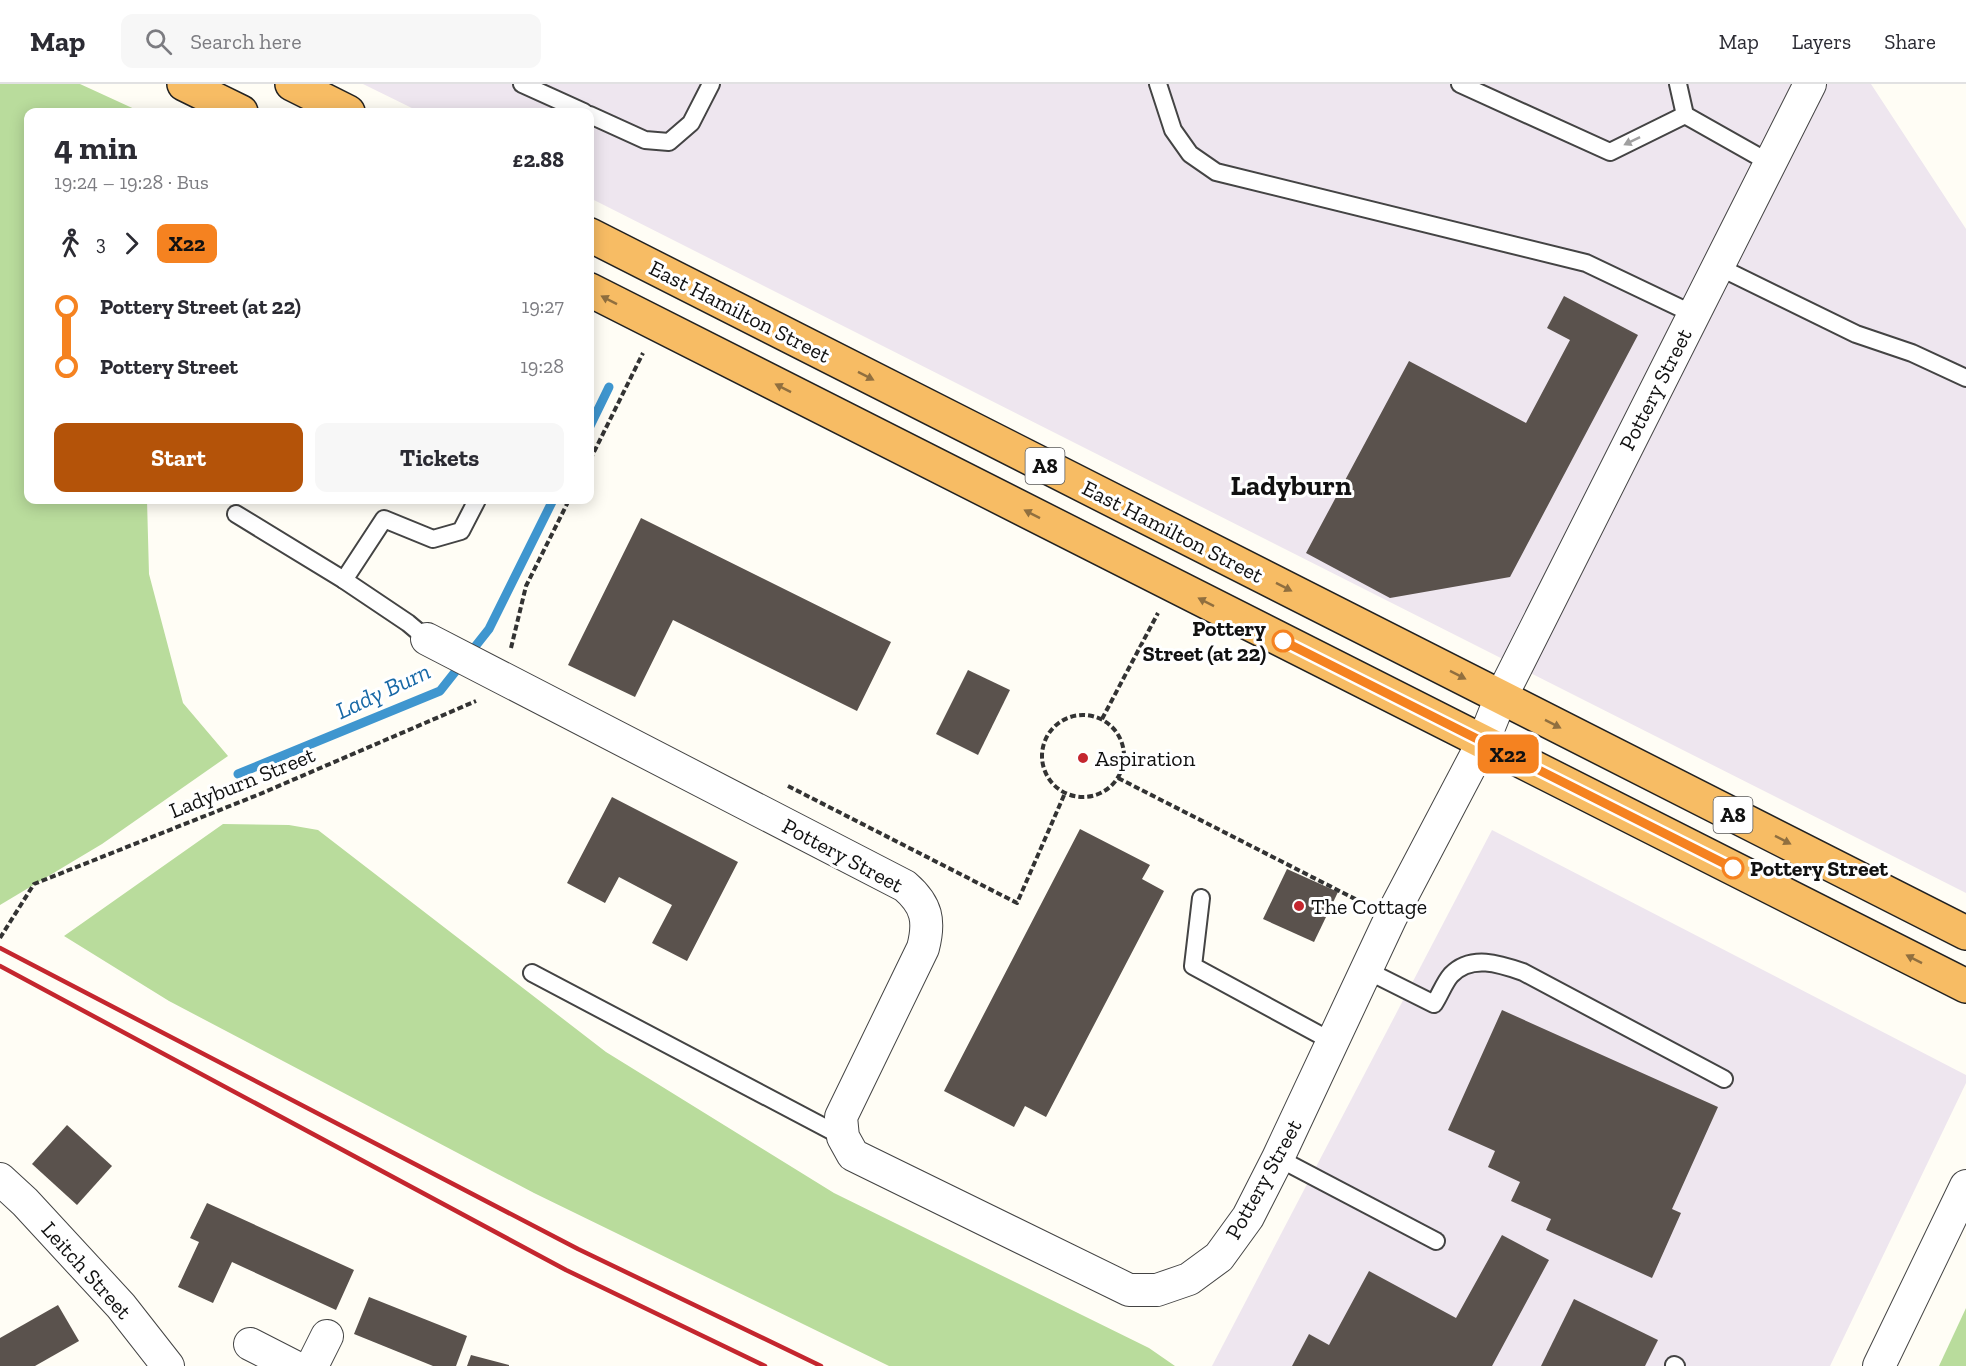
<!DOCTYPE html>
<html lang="en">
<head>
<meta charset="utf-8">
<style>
	:root { --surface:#fff; --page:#f7f7f7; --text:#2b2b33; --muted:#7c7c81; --line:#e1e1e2; --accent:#b45309 }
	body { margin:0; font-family:"Zilla Slab",serif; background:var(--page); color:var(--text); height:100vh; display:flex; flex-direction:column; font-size:22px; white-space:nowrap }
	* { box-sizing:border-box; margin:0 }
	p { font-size:20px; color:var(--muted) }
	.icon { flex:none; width:33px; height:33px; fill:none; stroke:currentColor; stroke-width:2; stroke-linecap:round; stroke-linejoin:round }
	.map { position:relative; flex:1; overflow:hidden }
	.sheet { position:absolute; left:24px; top:24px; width:570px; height:396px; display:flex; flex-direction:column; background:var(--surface); border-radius:12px; box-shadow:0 3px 15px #0003 }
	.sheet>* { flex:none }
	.badge { padding:0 12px; border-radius:9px; font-size:21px; line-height:39px }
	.map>.badge { position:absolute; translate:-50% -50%; box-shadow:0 0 0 3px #fff }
	.legs { display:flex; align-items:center; gap:9px; height:66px; padding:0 30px; font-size:20px }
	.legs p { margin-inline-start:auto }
	.headline { display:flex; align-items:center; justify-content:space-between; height:102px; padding:0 30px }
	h1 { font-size:33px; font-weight:800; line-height:45px }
	.primary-button { display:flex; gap:12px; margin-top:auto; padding:12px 30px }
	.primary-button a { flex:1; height:69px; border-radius:12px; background:var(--accent); color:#fff; font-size:24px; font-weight:800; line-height:69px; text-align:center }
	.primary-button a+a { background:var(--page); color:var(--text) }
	ul { padding:0 30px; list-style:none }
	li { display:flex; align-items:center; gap:21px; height:60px; font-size:22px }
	li i { display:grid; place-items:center; width:9px; height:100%; margin:0 8px; background:currentColor }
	li i::after { content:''; width:15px; height:15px; margin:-8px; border:4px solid; border-radius:50%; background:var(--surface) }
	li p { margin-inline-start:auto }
	li:first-child i { background:linear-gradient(#0000 50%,currentColor 0) }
	li:last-child i { background:linear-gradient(currentColor 50%,#0000 0) }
	header { display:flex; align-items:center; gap:36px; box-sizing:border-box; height:84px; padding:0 30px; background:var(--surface); border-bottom:2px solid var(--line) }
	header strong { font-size:28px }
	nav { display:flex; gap:33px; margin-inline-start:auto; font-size:21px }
	.search { width:420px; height:54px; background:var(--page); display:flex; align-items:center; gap:15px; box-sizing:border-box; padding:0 21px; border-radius:12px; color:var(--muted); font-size:22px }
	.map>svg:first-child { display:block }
	.industrial { fill:#eee6ef }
	.forest { fill:#b9dc9c }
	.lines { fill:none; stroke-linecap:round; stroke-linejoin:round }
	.stream { stroke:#3f96cf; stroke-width:9 }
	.building { fill:#5a524d }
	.service-casing { stroke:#444; stroke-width:20 }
	.minor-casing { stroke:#444; stroke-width:34 }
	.trunk-casing { stroke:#222; stroke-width:36 }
	.path { stroke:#333; stroke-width:4; stroke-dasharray:6 3; stroke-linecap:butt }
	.service { stroke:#fff; stroke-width:16 }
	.minor { stroke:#fff; stroke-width:32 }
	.trunk { stroke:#f7bc64; stroke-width:33 }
	.rail { stroke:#c4262e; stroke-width:4.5 }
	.oneway { fill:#a0a0a0 }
	.oneway2 { fill:#906f3f }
	.line-1-casing { stroke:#fff; stroke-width:14 }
	.line-1 { stroke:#f58220; stroke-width:9 }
	.stop-1-dot { fill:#fff; stroke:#f58220; stroke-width:3 }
	.poi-dot { fill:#c4262e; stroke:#fff; stroke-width:2 }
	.labels { text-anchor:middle; stroke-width:6; stroke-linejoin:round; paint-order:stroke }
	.shield { fill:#fff; stroke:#585858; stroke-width:1.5 }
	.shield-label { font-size:21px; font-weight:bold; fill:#111 }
	.street-label { font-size:22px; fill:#111; stroke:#fff }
	.stop-label { font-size:22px; font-weight:bold; fill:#111; stroke:#fff; text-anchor:end }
	.poi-label { font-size:22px; fill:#111; stroke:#fff; text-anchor:start }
	.water-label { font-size:24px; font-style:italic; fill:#1768a6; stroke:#fff }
	.district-label { font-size:28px; font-weight:bold; fill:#111; stroke:#fff }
</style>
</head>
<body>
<header>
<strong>Map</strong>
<div class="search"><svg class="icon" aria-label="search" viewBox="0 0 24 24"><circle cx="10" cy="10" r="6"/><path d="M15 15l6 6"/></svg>Search here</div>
<nav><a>Map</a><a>Layers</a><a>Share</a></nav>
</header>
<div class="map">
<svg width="1966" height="1282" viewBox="0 0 1966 1282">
	<rect width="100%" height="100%" fill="#fffdf5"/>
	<!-- industrial -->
	<g class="industrial">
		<path d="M363,0h1508l95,145v664l-1376,-695v-86h-170z"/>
		<path d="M1492,746l474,245v8l-136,283h-618z"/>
	</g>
	<!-- forest -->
	<g class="forest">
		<path d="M0,0h80l61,28h-113v388h119l2,74 34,129 45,53 -126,88 -102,61z"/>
		<path d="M223,740l66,1 29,5 288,222 228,141 315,155 26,18h-286l-355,-173 -365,-192 -105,-65z"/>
		<path d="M1966,1224v58h-27z"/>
	</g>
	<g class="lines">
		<!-- stream -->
		<g class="stream">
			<path d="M590,342l19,-39"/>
			<path d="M238,690l202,-83 49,-62 64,-129"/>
		</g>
	</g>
	<!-- building -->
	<g class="building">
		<path d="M1564,212l74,39 -128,242 -120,21 -84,-45 103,-192 117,62 44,-83 -23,-12z"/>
		<path d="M641,434l250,124 -34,69 -184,-91 -38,77 -67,-32z"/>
		<path d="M968,586l42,20 -32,65 -42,-21z"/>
		<path d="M612,713l126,65 -51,99 -35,-18 20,-38 -53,-28 -14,26 -38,-20z"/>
		<path d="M1080,745l70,36 -8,14 22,12 -118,226 -21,-11 -11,21 -70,-36z"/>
		<path d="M1287,785l51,23 -24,50 -51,-23z"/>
		<path d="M1502,926l216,97 -46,102 9,4 -29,65 -106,-48 5,-11 -40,-18 9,-19 -32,-15 7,-16 -47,-21z"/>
		<path d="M67,1041l45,41 -35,39 -45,-41z"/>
		<path d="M207,1119l147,67 -18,40 -104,-48 -19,41 -35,-16 21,-45 -9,-4z"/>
		<path d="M1502,1151l47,25 -57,106h-200l17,-32 20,11 40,-74 87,47z"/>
		<path d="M369,1213l98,39 -11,30h-23l-79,-32z"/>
		<path d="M1574,1215l84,41 -13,26h-104z"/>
		<path d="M58,1221l21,36 -44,25h-35v-28z"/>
		<path d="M471,1271l38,10v1h-42z"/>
	</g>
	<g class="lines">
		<!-- service casing -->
		<g class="service-casing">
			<g id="service">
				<path d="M522,0l62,28"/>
				<path d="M1158,0l15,46 17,24 26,18 370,91 107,51"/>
				<path d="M1460,0l150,68 75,-37"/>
				<path d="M1678,0l7,31 85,48"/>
				<path d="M590,31l55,25 24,2 22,-19 20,-39"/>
				<path d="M1717,182l139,68 56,19 54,25"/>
				<path d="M236,430l108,66"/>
				<path d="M427,555l-19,-16 -64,-43 40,-61 49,20 28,-8 16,-31"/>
				<path d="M1201,814l-8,68 140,76"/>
				<path d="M1366,886l68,34c6,-9 10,-21 17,-29 20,-21 49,-11 72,-3l201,107"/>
				<path d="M532,889l311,164"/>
				<path d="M1278,1074l158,83"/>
				<path d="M1674,1281l2,1"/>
			</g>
		</g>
		<!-- minor casing -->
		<g class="minor-casing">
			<g id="minor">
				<path d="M427,555l478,247c22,19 25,35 18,62l-82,169 2,20 10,18 276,135h28l32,-11 30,-22 29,-40 30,-59 113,-241 92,-175 18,-45 309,-613"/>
				<path d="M0,1095l25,23 96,104 47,60"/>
				<path d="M250,1260l43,22"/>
				<path d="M312,1282l15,-30"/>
				<path d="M1879,1282l87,-180"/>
			</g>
		</g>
		<!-- trunk casing -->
		<g class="trunk-casing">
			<g id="trunk">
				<path d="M184,0l57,28"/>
				<path d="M292,0l56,28"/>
				<path d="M590,151l1376,698"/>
				<path d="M590,206l1376,696"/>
			</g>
		</g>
		<!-- path -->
		<g class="path">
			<path d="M590,376l53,-107"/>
			<path d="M511,564l15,-62 43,-86"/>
			<circle cx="1083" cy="672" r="41"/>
			<path d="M1102,635l56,-106"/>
			<path d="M1118,694l245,125"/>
			<path d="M788,702l229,117 48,-110"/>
			<path d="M0,854l34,-54 226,-90 216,-93"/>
		</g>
		<!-- service -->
		<use href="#service" class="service"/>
		<!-- minor -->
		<use href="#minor" class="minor"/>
		<!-- trunk -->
		<use href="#trunk" class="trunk"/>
		<!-- rail -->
		<g class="rail">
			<path d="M0,864l578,301 243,117"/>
			<path d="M0,882l566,304 199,96"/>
		</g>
	</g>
	<!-- one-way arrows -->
	<defs><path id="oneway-solid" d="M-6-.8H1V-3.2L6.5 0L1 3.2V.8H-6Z" transform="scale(1.5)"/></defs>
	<use class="oneway" href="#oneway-solid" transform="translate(1632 57) rotate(154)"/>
	<g class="oneway2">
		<use href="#oneway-solid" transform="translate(609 216) rotate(-153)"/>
		<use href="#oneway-solid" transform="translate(866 292) rotate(27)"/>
		<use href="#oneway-solid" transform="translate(783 304) rotate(-153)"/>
		<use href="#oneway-solid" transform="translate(1032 430) rotate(-153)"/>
		<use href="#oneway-solid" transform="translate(1284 503) rotate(27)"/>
		<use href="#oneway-solid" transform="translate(1206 518) rotate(-153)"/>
		<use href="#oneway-solid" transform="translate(1458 591) rotate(27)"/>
		<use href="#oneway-solid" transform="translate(1553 640) rotate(27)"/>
		<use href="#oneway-solid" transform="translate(1783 756) rotate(27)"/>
		<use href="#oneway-solid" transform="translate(1914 875) rotate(-153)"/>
	</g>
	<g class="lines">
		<!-- line-1 casing -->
		<g class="line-1-casing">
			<path id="line-1" d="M1283,557l450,227"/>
		</g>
		<!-- line-1 -->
		<use href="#line-1" class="line-1"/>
	</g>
	<!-- markers -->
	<g class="stop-1-dot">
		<circle cx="1283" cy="557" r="10"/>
		<circle cx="1733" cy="784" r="10"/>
	</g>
	<g class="poi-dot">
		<circle cx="1083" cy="674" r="6"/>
		<circle cx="1299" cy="822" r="6"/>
	</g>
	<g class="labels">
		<!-- shield labels -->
		<g class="shield">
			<rect x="1025.5" y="364" width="39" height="36" rx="4.5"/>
			<rect x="1713.5" y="713" width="39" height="36" rx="4.5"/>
		</g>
		<g class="shield-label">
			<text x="1045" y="389">A8</text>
			<text x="1733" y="738">A8</text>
		</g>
		<!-- street labels -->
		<g class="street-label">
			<text transform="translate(740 227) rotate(27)" y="8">East Hamilton Street</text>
			<text transform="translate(1655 305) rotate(-63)" y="8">Pottery Street</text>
			<text transform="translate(1173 447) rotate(27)" y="8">East Hamilton Street</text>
			<text transform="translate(242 698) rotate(-22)" y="8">Ladyburn Street</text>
			<text transform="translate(843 771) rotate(28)" y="8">Pottery Street</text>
			<text transform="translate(1263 1095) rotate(-61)" y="8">Pottery Street</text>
			<text transform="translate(87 1186) rotate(48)" y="8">Leitch Street</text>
		</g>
		<!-- stop labels -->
		<g class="stop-label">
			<text x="1266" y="552">Pottery<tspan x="1266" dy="25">Street (at 22)</tspan></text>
			<text x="1750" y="792" text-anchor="start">Pottery Street</text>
		</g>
		<!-- poi labels -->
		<g class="poi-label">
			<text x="1095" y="682">Aspiration</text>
			<text x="1311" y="830">The Cottage</text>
		</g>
		<!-- water labels -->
		<g class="water-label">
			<text transform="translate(383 607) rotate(-25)" y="8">Lady Burn</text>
		</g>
		<!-- district labels -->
		<g class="district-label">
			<text x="1291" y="411">Ladyburn</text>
		</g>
	</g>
</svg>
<b class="badge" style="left:1508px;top:670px;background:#f58220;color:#111">X22</b>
<section class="sheet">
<div class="headline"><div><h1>4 min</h1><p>19:24 – 19:28 · Bus</p></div><b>£2.88</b></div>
<div class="legs"><svg class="icon" aria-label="walk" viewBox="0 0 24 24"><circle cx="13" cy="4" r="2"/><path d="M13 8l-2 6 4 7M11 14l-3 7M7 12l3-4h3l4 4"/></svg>3<svg class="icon" aria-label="forward" viewBox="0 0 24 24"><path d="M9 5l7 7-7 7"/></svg><b class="badge" style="background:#f58220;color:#111">X22</b></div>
<ul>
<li><i style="color:#f58220"></i><b>Pottery Street (at 22)</b><p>19:27</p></li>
<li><i style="color:#f58220"></i><b>Pottery Street</b><p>19:28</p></li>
</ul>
<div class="primary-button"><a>Start</a><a>Tickets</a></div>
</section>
</div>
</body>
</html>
